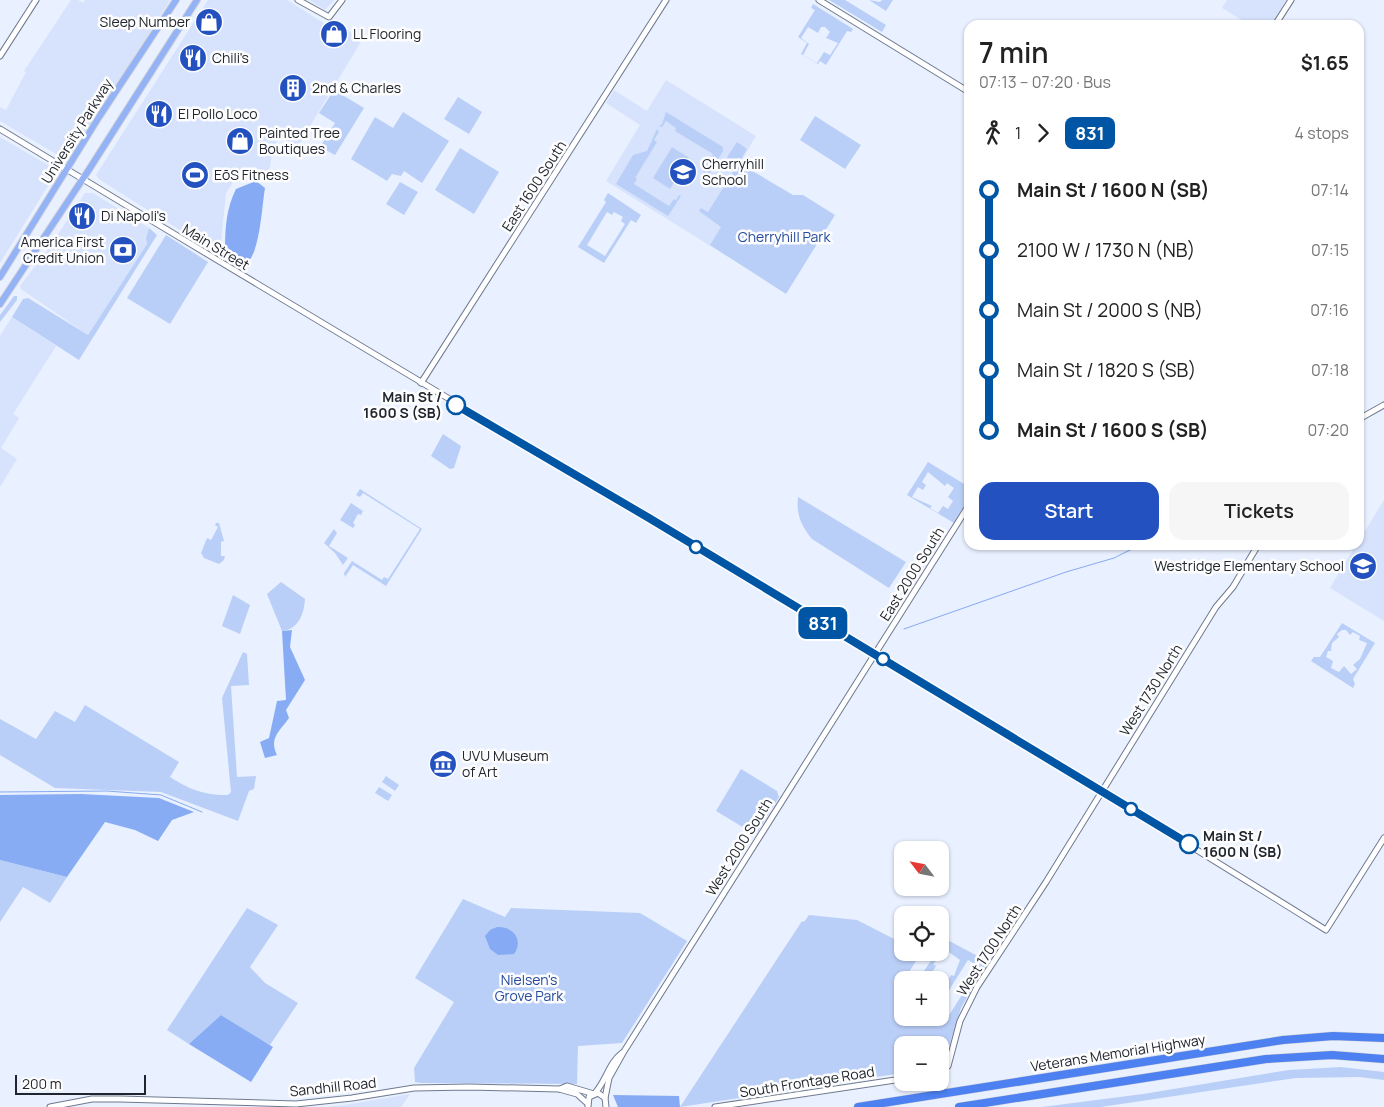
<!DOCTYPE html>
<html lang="en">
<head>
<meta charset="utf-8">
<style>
	:root { --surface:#fff; --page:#f6f6f6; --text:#222; --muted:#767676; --accent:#2351bf }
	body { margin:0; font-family:Manrope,sans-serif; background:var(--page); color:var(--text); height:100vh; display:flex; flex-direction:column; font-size:19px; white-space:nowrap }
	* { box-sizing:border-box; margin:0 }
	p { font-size:16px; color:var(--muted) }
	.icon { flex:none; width:28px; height:28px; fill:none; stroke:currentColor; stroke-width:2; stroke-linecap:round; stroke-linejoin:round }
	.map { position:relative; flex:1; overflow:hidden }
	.sheet { position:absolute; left:964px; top:20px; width:400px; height:530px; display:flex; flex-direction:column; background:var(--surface); border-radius:15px; box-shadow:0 1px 4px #0004 }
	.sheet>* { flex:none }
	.badge { padding:0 10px; border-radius:8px; font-size:18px; line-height:32px }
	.needle { width:32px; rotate:302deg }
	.fabs { position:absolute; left:894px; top:841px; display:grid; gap:10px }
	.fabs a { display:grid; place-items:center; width:55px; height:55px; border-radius:10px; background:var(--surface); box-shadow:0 1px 4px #0004; font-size:25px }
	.scale { position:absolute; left:15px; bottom:12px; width:131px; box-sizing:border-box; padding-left:5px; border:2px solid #21262e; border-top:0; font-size:14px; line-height:18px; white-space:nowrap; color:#21262e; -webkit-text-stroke:4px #fdfdfd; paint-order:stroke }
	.map>.badge { position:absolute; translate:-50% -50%; box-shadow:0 0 0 2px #fff }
	.legs { display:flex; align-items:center; gap:8px; height:55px; padding:0 15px; font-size:16px }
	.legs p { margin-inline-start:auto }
	.overview { display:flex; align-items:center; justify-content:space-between; height:85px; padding:0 15px }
	h1 { font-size:28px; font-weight:600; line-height:38px }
	.primary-button { display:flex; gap:10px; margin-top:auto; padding:10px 15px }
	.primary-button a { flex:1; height:58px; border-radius:15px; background:var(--accent); color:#fff; font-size:20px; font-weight:600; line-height:58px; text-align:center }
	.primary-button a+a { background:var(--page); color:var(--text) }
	ul { padding:0 15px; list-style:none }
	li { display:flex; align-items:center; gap:18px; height:60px; font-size:19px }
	li i { display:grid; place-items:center; width:8px; height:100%; margin:0 6px; background:currentColor }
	li i::after { content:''; width:12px; height:12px; margin:-6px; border:4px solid; border-radius:50%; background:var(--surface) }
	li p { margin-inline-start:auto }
	li:first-child i { background:linear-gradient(#0000 50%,currentColor 0) }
	li:last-child i { background:linear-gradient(currentColor 50%,#0000 0) }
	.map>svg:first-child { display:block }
	.built { fill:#d7e3fc }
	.green { fill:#bacff8; fill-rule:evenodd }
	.forest { fill:#87acf4 }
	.water { fill:#86aaf3 }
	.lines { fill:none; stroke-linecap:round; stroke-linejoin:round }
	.stream { stroke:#86aaf3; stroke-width:1 }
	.tertiary-casing { stroke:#6f7a8f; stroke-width:7 }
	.primary-casing { stroke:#d3d4d5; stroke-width:8 }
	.motorway-casing { stroke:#d3d4d5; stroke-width:9 }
	.tertiary { stroke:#fff; stroke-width:5 }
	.primary { stroke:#94b3f6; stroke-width:6 }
	.motorway { stroke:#4d80f0; stroke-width:8 }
	.line-1-casing { stroke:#fff; stroke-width:11 }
	.line-1 { stroke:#0055a4; stroke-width:8 }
	.stop-1-dot { fill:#fff; stroke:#0055a4; stroke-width:2.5 }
	.labels { text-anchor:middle; stroke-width:5; stroke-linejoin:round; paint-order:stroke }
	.poi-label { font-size:14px; fill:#21262e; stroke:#fdfdfd; text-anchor:start }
	.street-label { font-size:14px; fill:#21262e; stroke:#fdfdfd }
	.park-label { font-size:14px; fill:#254a9e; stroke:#fdfdfd }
	.stop-label { font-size:14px; font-weight:bold; fill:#21262e; stroke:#fdfdfd; text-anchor:end }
</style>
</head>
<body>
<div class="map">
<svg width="1384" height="1107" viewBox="0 0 1384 1107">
	<rect width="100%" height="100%" fill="#e9f0ff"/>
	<!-- built -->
	<g class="built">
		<path d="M71,0h7l5,3 2,-3h85l-102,161 -68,-40v-14l6,3 20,-38 -2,-1z"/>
		<path d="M208,0h79l43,27 4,-6 28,19 -64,106 -16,-8 -4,2 -4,5 -7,37 -10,-7 -23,6 -8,12 -6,58 -3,-2 -2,3 -115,-72 -4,-5z"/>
		<path d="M309,0h25l-9,10z"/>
		<path d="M1227,0h59l-15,25h-21l-28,-17z"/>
		<path d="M666,80l90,56 -16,27 39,25 -46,72 -127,-79 34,-56 -34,-22 8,-13 33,21z"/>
		<path d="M0,137l53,31 3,5 -56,90z"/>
		<path d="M85,193h8l56,35 -3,10 1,6 -59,91 -67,-46 -1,-3 29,-38z"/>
		<path d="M12,317l44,29 -43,68 6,4 -18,30 16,11 -17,28v-151z"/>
		<path d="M1384,500v121l-54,-33 26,-43h3v-4z"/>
		<path d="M410,1094l-9,13h-75l18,-2z"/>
	</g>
	<!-- green -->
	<g class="green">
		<path d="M829,0h16l41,25 -4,7z"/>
		<path d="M869,0l11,2 2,-2h11l-7,11z"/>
		<path d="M813,4l40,25 -2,3 -4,-1 -21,34 -6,-4 -2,3 -17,-10 6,-11 -9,-6 17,-27 -4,-2zM808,27l10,6 3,-6h4l5,5 -4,6 12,5 -8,12 -6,-3 -7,11 -14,-8 6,-11 -8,-6z"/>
		<path d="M334,90l30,18 -29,47 -15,-8 15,-24 -16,-10z"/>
		<path d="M458,97l24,15 -13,22 -25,-15z"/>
		<path d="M403,112l46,29 -27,42 -18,-12 -3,5 -9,-2 -5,7 -36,-22 24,-42 18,11z"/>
		<path d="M666,112l57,35v4l-15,25 -5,-4 10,-18 -38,-23 1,-3 -10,-7 -4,6 -3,-1 3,-2z"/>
		<path d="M815,116l46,29 -16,24 -45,-29z"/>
		<path d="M657,129l2,3 -5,8 3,2 -22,36 2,1 -3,5 35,22 5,-7 2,1 3,-5 2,1 -13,20 -52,-32 17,-29 14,-4z"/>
		<path d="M737,142l10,7 -8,14 54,32h10l32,20 -49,79 -76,-49 11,-18 -22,-16 2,-3 7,4 30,-48 -11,-7z"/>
		<path d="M672,147l17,11 -19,31 -17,-11z"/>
		<path d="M460,148l39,24 -25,42 -39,-24z"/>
		<path d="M400,182l18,10 -14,23 -18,-11z"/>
		<path d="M608,193l33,22 -5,8 -5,-3 -27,43 -26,-16 28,-45 -2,-2zM607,212l5,3 2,-3 9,5 -2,4 4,3 -20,32 -18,-11z"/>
		<path d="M149,228l8,7 -78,125 -67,-43 11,-18 5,-1 60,37 59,-91 -1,-6z"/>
		<path d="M166,235l42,27 -38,62 -43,-26z"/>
		<path d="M14,296h3v4l-17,22v-7z"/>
		<path d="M443,434l18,12 -7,22 -4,1 -19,-13z"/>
		<path d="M928,462l41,25v11l-15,25 -47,-28zM928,472l17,14 2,-3 7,5 -6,9 5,4 -5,8 -5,-3 -5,7 -8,-5 2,-2 -20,-9 6,-10 5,3 3,-5 -4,-3z"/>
		<path d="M360,489l62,40 -36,57 -33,-21 -8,12 -1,-4 8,-12 30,19 2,-3 4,2 32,-50 -57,-36 -3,4 -4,-2z"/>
		<path d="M798,497l108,65 -17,26 -77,-49c-11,-13 -16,-25 -14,-42z"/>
		<path d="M351,503l12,8 -2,4 -3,-1 -5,9 2,2 -2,3 -13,-8z"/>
		<path d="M216,523h3l5,18 -3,1v14h4l-1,4 -5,4 -15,-6 -3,-5 6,-15 4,2 7,-13 -3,-2z"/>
		<path d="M334,529l3,4 -8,13 19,12 -5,7 -8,-12 -11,-10z"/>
		<path d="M281,582l24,17c-1,16 -7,30 -23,32l-15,-37z"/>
		<path d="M233,595l17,10 -10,29 -18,-8z"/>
		<path d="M1342,623l33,20 -22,36 2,5 -2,4 -42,-27 3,-4h6zM1342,630h4l4,5 3,-3 7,4 -1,4 8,3 -7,16 -7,6 4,4 -6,5 -7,-8 -5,6 -8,-4 2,-7 -7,-4 2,-6h3l1,-8 7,-6 -2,-3z"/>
		<path d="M243,652l4,2 2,31 -18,1 6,91 19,-1 -2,13 -5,2 -11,30 -77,-29 -106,-4 -55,-33v-36l36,20 19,-28 20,11 10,-17 94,57 -9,15c18,12 36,19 58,18l3,-3 -9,-94z"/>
		<path d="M741,769l36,22 2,6 -23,38 -40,-24z"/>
		<path d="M386,776l13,9 -4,6 -13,-9z"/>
		<path d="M379,787l13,8 -4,6 -13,-8z"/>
		<path d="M0,860l67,17 -17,26 -27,-16 -23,35z"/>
		<path d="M463,899l42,18 6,-9 129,5 47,28 -65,102 -44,3 -1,38 -156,-1 -6,-1 -1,-14 40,-66 -39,-24z"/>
		<path d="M247,908l31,17 -28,42 15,16 33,20 -28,42 -49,-30 -32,29 -22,-14z"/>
		<path d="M809,915l48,5 45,23v9l19,1 -27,43 8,5v17h26l14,8 38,-59 -12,-7 -24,38 -4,-3v-6l2,1 9,-15 3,1 6,-16 -14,-10 -13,14 3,2 -9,14h-9l18,-27 4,-1v-16l45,24 1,4 -25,44 -18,58 -3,1v-22h-38v28l-222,34 122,-186 2,1z"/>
		<path d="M1341,1067l43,5v8l-25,-3 -63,1 -195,29h-59l101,-13 146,-24z"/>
	</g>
	<!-- forest -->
	<g class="forest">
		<path d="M292,630l-2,17 15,33 -19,30 3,8c-10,14 -20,20 -12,37l-12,3 -5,-16 9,-4 8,-37 9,-1 -4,-69z"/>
		<path d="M81,794l78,4 35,14 -22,8 -14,21 -23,-11 -30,-8 -38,55 -67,-17v-65z"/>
		<path d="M221,1015l52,32 -22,35 -62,-38z"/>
	</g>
	<!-- water -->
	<g class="water">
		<path d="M256,181l9,7c-3,16 -5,69 -20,76l-14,-7 -6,-6c0,-22 1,-42 11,-62z"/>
		<path d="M497,927c16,-1 27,13 17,27l-16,1 -8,-6 -5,-13 5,-6z"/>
		<path d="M613,1095l66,1 1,11h-62z"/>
	</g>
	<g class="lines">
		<!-- stream -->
		<g class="stream">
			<path d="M904,629l162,-57 48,-14 26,-13"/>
			<path d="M0,792l107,-1 54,4 41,17"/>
		</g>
		<!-- tertiary casing -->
		<g class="tertiary-casing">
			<g id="tertiary">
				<path d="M298,0l31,17 13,-17"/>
				<path d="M819,0l150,92"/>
				<path d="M1275,25l16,-25"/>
				<path d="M0,56l36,-56"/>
				<path d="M0,129c442,268 888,528 1326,801l58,-92"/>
				<path d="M421,383l245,-383"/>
				<path d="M1359,419l25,-14"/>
				<path d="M940,1072l8,-6 12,-45 17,-34 69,-105 170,-275 17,-20 25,-42"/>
				<path d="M560,1089l7,-3 27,8"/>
				<path d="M595,1093c11,-12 14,-30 27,-40"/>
				<path d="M605,1098l4,-20 14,-25 346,-548"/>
				<path d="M50,1107l42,-8h28l176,5 56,-6 62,-10 55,-1 90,2 18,5 10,9"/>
				<path d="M588,1107l1,-10 9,-4 7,5 1,9"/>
				<path d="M715,1107l187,-28"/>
			</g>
		</g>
		<!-- primary casing -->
		<g class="primary-casing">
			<g id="primary">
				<path d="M0,277l99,-160 77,-117"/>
				<path d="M0,304l90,-136 107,-168"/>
			</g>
		</g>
		<!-- motorway casing -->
		<g class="motorway-casing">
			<g id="motorway">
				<path d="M858,1107l425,-67 50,-4 51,2"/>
				<path d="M959,1107l307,-48 66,-4 52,4"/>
			</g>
		</g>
		<!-- tertiary -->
		<use href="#tertiary" class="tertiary"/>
		<!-- primary -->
		<use href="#primary" class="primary"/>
		<!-- motorway -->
		<use href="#motorway" class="motorway"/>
	</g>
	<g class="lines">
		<!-- line-1 casing -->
		<g class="line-1-casing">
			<path id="line-1" d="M456,405l193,113 540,326"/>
		</g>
		<!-- line-1 -->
		<use href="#line-1" class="line-1"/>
	</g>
	<!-- icons -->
	<defs>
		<g id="shop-disc" transform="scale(1.4375)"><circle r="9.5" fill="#2351bf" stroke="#fdfdfd"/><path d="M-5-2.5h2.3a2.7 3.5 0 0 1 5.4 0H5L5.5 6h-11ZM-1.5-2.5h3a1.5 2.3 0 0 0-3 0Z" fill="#fff"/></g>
		<g id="restaurant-disc" transform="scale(1.4375)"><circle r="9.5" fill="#2351bf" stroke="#fdfdfd"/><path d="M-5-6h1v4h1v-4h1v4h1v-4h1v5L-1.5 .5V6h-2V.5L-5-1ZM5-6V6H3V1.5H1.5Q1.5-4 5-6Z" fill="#fff"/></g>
		<g id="building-disc" transform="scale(1.4375)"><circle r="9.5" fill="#2351bf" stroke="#fdfdfd"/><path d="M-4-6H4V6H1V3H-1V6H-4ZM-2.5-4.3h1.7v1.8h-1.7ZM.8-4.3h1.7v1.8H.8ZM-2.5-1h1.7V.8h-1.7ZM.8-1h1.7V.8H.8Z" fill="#fff"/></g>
		<g id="school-disc" transform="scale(1.4375)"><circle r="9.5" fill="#2351bf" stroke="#fdfdfd"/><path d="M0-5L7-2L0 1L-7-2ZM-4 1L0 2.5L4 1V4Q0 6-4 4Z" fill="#fff"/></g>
		<g id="stadium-disc" transform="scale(1.4375)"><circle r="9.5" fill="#2351bf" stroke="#fdfdfd"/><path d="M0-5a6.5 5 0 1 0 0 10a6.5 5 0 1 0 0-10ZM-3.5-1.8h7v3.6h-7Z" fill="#fff"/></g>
		<g id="bank-disc" transform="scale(1.4375)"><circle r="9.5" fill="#2351bf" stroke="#fdfdfd"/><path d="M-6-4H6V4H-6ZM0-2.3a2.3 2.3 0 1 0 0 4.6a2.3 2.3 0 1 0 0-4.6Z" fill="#fff"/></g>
		<g id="museum-disc" transform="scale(1.4375)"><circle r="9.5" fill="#2351bf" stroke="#fdfdfd"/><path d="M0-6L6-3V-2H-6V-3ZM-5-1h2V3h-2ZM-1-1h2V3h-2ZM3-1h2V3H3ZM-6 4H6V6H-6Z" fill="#fff"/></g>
	</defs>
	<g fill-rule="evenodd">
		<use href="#shop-disc" x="209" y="22"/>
		<use href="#shop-disc" x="334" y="34"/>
		<use href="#restaurant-disc" x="193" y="58"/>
		<use href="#building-disc" x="293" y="88"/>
		<use href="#restaurant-disc" x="159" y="114"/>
		<use href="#shop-disc" x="240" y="141"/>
		<use href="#school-disc" x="683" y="172"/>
		<use href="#stadium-disc" x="195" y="175"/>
		<use href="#restaurant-disc" x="82" y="216"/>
		<use href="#bank-disc" x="123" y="250"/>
		<use href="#school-disc" x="1363" y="566"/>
		<use href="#museum-disc" x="443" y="764"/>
	</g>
	<!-- markers -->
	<g class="stop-1-dot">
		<circle cx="456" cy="405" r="9"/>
		<circle cx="696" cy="547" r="6"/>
		<circle cx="883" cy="659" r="6"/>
		<circle cx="1131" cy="809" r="6"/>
		<circle cx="1189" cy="844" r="9"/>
	</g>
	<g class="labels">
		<!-- poi labels -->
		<g class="poi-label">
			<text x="190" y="27" text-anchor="end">Sleep Number</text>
			<text x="353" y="39">LL Flooring</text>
			<text x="212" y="63">Chili's</text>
			<text x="312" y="93">2nd &amp; Charles</text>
			<text x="178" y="119">El Pollo Loco</text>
			<text x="259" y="138">Painted Tree<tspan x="259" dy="16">Boutiques</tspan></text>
			<text x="702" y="169">Cherryhill<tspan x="702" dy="16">School</tspan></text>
			<text x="214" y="180">EōS Fitness</text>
			<text x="101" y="221">Di Napoli's</text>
			<text x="104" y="247" text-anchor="end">America First<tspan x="104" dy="16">Credit Union</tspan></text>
			<text x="1344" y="571" text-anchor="end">Westridge Elementary School</text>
			<text x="462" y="761">UVU Museum<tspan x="462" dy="16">of Art</tspan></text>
		</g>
		<!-- street labels -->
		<g class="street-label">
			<text transform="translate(77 131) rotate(-58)" y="5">University Parkway</text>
			<text transform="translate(534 186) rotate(-57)" y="5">East 1600 South</text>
			<text transform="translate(216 247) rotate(31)" y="5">Main Street</text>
			<text transform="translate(912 574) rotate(-58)" y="5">East 2000 South</text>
			<text transform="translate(1151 690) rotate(-58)" y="5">West 1730 North</text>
			<text transform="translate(739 847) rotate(-58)" y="5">West 2000 South</text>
			<text transform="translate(989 950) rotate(-57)" y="5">West 1700 North</text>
			<text transform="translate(1118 1053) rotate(-9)" y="5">Veterans Memorial Highway</text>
			<text transform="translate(807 1082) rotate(-9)" y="5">South Frontage Road</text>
			<text transform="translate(333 1087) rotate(-6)" y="5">Sandhill Road</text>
		</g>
		<!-- park labels -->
		<g class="park-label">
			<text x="784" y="242">Cherryhill Park</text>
			<text x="529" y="985">Nielsen's<tspan x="529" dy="16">Grove Park</tspan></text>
		</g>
		<!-- stop labels -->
		<g class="stop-label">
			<text x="442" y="402">Main St /<tspan x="442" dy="16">1600 S (SB)</tspan></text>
			<text x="1203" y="841" text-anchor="start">Main St /<tspan x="1203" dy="16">1600 N (SB)</tspan></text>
		</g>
	</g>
</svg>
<div class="fabs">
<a><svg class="needle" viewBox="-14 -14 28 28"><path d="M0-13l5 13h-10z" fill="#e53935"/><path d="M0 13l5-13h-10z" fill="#767676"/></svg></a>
<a><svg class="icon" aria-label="locate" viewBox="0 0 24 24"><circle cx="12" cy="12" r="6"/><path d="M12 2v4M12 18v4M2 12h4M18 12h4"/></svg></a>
<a>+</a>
<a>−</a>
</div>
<div class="scale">200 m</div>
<b class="badge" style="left:823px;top:623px;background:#0055a4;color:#fff">831</b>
<section class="sheet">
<div class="overview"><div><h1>7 min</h1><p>07:13 – 07:20 · Bus</p></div><b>$1.65</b></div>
<div class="legs"><svg class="icon" aria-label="walk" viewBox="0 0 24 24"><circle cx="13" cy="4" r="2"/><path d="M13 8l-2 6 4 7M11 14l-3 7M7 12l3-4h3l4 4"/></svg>1<svg class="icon" aria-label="forward" viewBox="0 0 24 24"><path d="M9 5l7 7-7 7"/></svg><b class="badge" style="background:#0055a4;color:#fff">831</b><p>4 stops</p></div>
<ul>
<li><i style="color:#0055a4"></i><b>Main St / 1600 N (SB)</b><p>07:14</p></li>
<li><i style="color:#0055a4"></i><span>2100 W / 1730 N (NB)</span><p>07:15</p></li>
<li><i style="color:#0055a4"></i><span>Main St / 2000 S (NB)</span><p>07:16</p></li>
<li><i style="color:#0055a4"></i><span>Main St / 1820 S (SB)</span><p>07:18</p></li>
<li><i style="color:#0055a4"></i><b>Main St / 1600 S (SB)</b><p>07:20</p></li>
</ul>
<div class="primary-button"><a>Start</a><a>Tickets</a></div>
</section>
</div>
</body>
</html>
